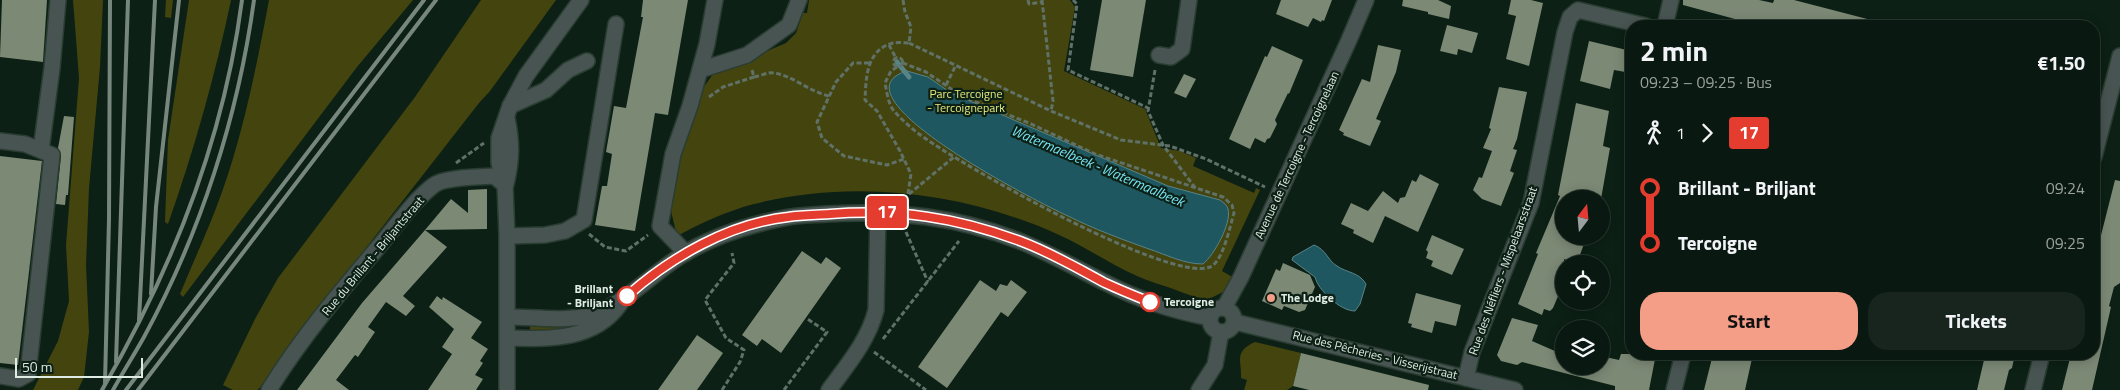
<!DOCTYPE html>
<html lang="en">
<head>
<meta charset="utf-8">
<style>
	:root { --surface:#091810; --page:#17251e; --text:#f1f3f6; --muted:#99a09f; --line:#293730; --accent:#f49e88 }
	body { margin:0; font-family:"Titillium Web",sans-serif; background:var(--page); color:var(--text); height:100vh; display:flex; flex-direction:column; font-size:19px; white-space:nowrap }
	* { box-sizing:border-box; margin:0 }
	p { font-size:16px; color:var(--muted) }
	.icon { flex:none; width:28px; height:28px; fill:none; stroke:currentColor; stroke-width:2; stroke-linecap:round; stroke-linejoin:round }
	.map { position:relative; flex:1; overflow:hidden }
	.side { position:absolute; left:1625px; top:20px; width:475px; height:340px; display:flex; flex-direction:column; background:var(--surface); border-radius:20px; box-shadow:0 2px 12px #0003,0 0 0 1px var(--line) }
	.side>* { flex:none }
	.badge { padding:0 10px; border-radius:4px; font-size:18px; line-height:32px }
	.needle { width:32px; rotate:16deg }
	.buttons { position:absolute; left:1555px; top:190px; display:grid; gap:10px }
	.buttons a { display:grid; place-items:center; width:55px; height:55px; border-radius:50%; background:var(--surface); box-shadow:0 2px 12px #0003,0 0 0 1px var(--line); font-size:25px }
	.scale { position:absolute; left:15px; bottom:12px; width:128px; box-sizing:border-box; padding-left:5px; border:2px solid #dfece4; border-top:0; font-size:14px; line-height:18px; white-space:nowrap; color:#dfece4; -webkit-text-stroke:4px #0c2015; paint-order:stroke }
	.map>.badge { position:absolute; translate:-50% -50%; box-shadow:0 0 0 2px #fff }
	.legs { display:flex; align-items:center; gap:8px; height:55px; padding:0 15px; font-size:16px }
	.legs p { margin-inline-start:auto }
	.overview { display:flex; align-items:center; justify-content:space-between; height:85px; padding:0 15px }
	h1 { font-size:28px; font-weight:700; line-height:38px }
	.action { display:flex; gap:10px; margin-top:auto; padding:10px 15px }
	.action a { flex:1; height:58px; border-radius:20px; background:var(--accent); color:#111; font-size:20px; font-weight:700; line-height:58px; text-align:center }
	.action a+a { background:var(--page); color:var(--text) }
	ul { padding:0 15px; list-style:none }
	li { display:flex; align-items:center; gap:18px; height:55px; font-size:19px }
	li i { display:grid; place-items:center; width:8px; height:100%; margin:0 6px; background:currentColor }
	li i::after { content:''; width:12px; height:12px; margin:-6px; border:4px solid; border-radius:50%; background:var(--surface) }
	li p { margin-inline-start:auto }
	li:first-child i { background:linear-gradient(#0000 50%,currentColor 0) }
	li:last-child i { background:linear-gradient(currentColor 50%,#0000 0) }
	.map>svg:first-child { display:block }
	.green { fill:#44440e }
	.water { fill:#1e5760; stroke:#588488 }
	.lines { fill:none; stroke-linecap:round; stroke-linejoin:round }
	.stream { stroke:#588488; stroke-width:5 }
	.building { fill:#7c8975 }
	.minor-casing { stroke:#2a3d32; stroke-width:18 }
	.path { stroke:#607167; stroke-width:3; stroke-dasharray:5 2.5; stroke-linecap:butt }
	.minor { stroke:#485452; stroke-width:15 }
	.rail { stroke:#77877e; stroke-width:4 }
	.line-1-casing { stroke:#fff; stroke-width:11 }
	.line-1 { stroke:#e43c2e; stroke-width:8 }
	.stop-1-dot { fill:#fff; stroke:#e43c2e; stroke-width:2.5 }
	.poi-dot { fill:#f49e88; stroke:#0c2015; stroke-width:2 }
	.labels { text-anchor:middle; stroke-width:4.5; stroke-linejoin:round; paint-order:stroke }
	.park-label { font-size:12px; fill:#e5e77c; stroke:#0c2015 }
	.street-label { font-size:12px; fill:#dfece4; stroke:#0c2015 }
	.stop-label { font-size:12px; font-weight:bold; fill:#dfece4; stroke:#0c2015; text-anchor:end }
	.poi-label { font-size:12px; font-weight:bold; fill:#dfece4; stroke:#0c2015; text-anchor:start }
	.water-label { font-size:14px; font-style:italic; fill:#78e6f7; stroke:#0c2015 }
</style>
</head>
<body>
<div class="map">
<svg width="2120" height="390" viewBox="0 0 2120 390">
	<rect width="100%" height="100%" fill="#0c2015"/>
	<!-- green -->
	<g class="green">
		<path d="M73,0h30l-3,67 -11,121 -3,77 3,67 -5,45 -6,13h-45l25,-49 11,-40 -3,-56 13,-167z"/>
		<path d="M166,0h7l-2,18 -6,-1z"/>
		<path d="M189,0h42c-16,76 -37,150 -63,224l-3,-2 3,-82z"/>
		<path d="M269,0h144l-56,67 -174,230 -3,-3c14,-34 30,-68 42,-102 22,-62 35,-128 47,-192z"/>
		<path d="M481,0h75l-66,91 -11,12 -131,168 -90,119h-25l-10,-5 32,-66 23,-41 137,-181z"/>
		<path d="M809,0h261l5,7 -11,64 81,38 16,39 19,3 16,7 -3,8 61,27 2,-5 4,2 -38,81 12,7 -9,13 -20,10v-2c-11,-2 -19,-5 -29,-9 -13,-5 -26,-8 -39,-14 -28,-12 -52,-30 -80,-42 -94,-42 -203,-55 -303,-30 -27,7 -53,19 -77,32l-6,-25 3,-22 7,-41 20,-57 12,-17 73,-31 10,-10 7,-20h4z"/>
		<path d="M530,323l42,2v1l-3,4 -39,1z"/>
		<path d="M1255,342l46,11 -8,33 -6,4h-43l3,-10 -6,-2c1,-17 -8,-26 14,-36z"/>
	</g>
	<!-- water -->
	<g class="water">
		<path d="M907,71l21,6 23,16 217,93 52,14c4,3 7,5 8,9 4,14 -14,46 -25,55 -19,0 -36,-9 -54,-15 -28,-10 -55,-20 -81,-33 -21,-9 -242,-121 -161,-145z"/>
		<path d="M1314,245c13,5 13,15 23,21 10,7 22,6 29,18l-6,20 -5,7c-15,0 -37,-21 -40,-34l-23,-17 1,-3z"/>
	</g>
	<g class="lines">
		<!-- stream -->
		<path class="stream" d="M897,62l12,15"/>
	</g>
	<!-- building -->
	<g class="building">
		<path d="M2,0h45l-4,62 -43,-5z"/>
		<path d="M643,0h45l-20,115 -13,-2 -20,118 -40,-6 7,-39h5l5,-32 -6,-2 8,-46 12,2 17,-91h-2z"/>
		<path d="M1102,0h44l-13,77 -43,-7z"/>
		<path d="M1281,0h51l-8,21 -2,-1 -1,2 -8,-4 -5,9 -32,-13z"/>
		<path d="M1403,0h35l13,6 -2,13 -21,-5v-2l-26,-6z"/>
		<path d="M1511,0h20l12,3 -14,63 -23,-7 10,-43 -8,-2z"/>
		<path d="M1683,0h76l14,3 1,-3h20l81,21 -1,5h-101l-38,-7 -52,-14z"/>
		<path d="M1447,25l31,8 -6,20 -14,-4 -1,6 -17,-4z"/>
		<path d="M1589,41l42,10v22l-17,-3 -4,19 -30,-8z"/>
		<path d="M1378,45l23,5 -5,22 -20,47 5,2 -11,25 -27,-11 1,-2 -5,-3 23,-51 8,3z"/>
		<path d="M1272,46l31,14 -14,34 -1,-1 -13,27 2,4 -7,14 -3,1 -2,4 -10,-5 -5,11 -21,-10 36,-83 2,1z"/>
		<path d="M1184,74l12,5 -10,19 -12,-5z"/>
		<path d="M1499,87l28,5 -10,47 -4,10 4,1 -7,21 4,2 -13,33 -19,-7 -9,-9 6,-13 3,1 10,-27 -9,-3 8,-19 -2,-1z"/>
		<path d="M1576,103l33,8 -6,35 7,2 -9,51h-37v37h23l-9,24 -5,-1 -1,3 -8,-3v23l-11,26 -3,3 -6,-2 -2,6 -24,-11 20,-50 -2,-1 24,-57 -2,-1z"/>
		<path d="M64,116l10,1 -6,78h-2l-1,10 -9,-1 5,-48 -3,-8z"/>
		<path d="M0,156l42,5 -24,204 -18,-2z"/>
		<path d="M1420,174l19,10 -21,48 -33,-16 -12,27 -20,-10 1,-3 -13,-6 10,-21 17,8 15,-20 15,12 2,-5 5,-1 7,-17 4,2z"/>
		<path d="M2115,180l5,1v102l-6,4 -5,19 2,1 -19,83h-30l9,-36h23v-91z"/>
		<path d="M487,189v40l-62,1 26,-31 17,14v-23z"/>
		<path d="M425,230l22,17 -44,49 12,10 -9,10 -20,-14 -18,25 7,5 -17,25 -3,-2 -19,25 13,10h-52l65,-87z"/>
		<path d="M1432,235l32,14 -12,26 -21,-9 2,-5 -7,-3 2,-6 -2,-2z"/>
		<path d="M802,251l19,13 5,-7 15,11 -60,85 -19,-14 -5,7 -15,-11z"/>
		<path d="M1283,263l27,12 5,12 -10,23 -6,2 -15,-6 -2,4 -20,-9 14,-32 4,2z"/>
		<path d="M980,280l16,11 4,-7 7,2 4,-6 16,12 -19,25 -7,-5 -54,76 -29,-21z"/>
		<path d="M1416,293l45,12 -5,21 -21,-5 -3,12 -21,-6 1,-3 -4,-1z"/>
		<path d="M437,296l5,4 1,-3 39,25 -11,16 17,11 -8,12 3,2 -8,12 8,4 -7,11h-48l24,-36 -10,-7 12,-18 -25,-22z"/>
		<path d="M1512,318l26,7 -6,16 32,14v11h37v-10l18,4 2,-6h35l-7,36h-34v-4l-51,-13 -42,-11 -5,3 -16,-4 -4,-6z"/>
		<path d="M697,335l26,18 -26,37h-39z"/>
		<path d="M1301,353l128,32 -1,5h-119l-16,-4z"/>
		<path d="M1713,354h40l-8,36h-41z"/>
		<path d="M1976,354h39l-3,14 -3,2 -5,20h-27l7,-30 -9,-2z"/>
	</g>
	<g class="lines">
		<!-- minor casing -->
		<g class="minor-casing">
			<g id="minor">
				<path d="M1665,26l6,-26"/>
				<path d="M1159,55l12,2 11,-8 7,-49"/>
				<path d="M700,70l47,-15 42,-30 10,-25"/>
				<path d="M510,106l36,-16 22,-20 19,-9"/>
				<path d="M0,141l25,3 27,11 -24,219 -9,5 -19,-3"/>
				<path d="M41,150l11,-82 6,-68"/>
				<path d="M2094,157l26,-101"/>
				<path d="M506,184c6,-24 6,-42 1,-66"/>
				<path d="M507,236l38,-1 20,-4 19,-11 32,-196"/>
				<path d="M686,253l-26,-27 13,-72 17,-48 17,-62 8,-44"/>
				<circle cx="1222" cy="320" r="12"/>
				<path d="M1224,308l17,-31 108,-237 17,-40"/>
				<path d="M508,317c27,0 57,5 83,-2 32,-10 60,-40 88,-58 31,-20 69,-32 105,-39 13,-3 28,-3 42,-4 69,-4 131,2 196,28 29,12 56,27 84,41 33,17 68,28 104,35"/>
				<path d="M1235,322l280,68"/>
				<path d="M508,338c41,1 86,3 112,-34"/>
				<path d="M1466,378l6,-26 59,-149 34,-171 5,-15 8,-7 68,16"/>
				<path d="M269,390c32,-52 72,-99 111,-145 17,-20 33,-44 54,-60 10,-8 46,-8 60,-9l11,9"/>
				<path d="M507,390v-154l-2,-51 -6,-22v-25l11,-32 16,-30 55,-76"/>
				<path d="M829,390c19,-26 39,-49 47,-80l2,-98"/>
				<path d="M1199,390l16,-25 6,-33"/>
				<path d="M1674,390l9,-36"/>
				<path d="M2033,390l9,-36"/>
			</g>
		</g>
		<!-- path -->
		<g class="path">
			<path d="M903,0l2,12 6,15 -2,16c-4,0 -11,-1 -16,0 -27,7 -27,35 -28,57l12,11 23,40 11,23 -3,20"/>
			<path d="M1028,0l1,4 13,-2"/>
			<path d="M1042,0l11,101 -2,10"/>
			<path d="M1073,0l4,4 -9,66 80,38"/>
			<path d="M909,43l142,68 70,29 49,6 36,13 59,28"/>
			<path d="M889,45l7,13"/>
			<circle cx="898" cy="62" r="4.5"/>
			<path d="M869,63h-16l-17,19 -19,40 5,16 22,18 43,9 17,-6"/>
			<path d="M897,67l-6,4 -6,12c2,9 3,21 9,28 7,8 17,17 25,23 40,30 249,149 291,133 13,-5 20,-41 24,-54l-2,-8 -9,-8 -128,-43 -66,-31 -66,-26 -37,-25 -23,-9"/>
			<path d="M752,70l2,7c6,-1 14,-5 19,-4 17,1 37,19 56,23"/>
			<path d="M1155,70l-7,41 15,34 33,44"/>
			<path d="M946,85l10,-20"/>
			<path d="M709,97l14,-10 31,-10"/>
			<path d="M456,163l28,-20"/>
			<path d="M909,194l45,-37"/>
			<path d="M906,232l22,50"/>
			<path d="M589,234l16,13 21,4 22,-16"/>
			<path d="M883,339l76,-98"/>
			<path d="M874,352l52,38"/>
			<path d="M722,390l18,-28 4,-12 -18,-12 -21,-38 29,-37 -2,-10"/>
			<path d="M784,390l43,-58 -21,-14"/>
		</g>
		<!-- minor -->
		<use href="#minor" class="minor"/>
		<!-- rail -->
		<g class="rail">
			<path d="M151,294l5,-87 23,-207"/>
			<path d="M139,320l16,-320"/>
			<path d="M116,362l12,-362"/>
			<path d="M105,383l4,-164 1,-219"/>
			<path d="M102,390c70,-120 122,-252 140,-390"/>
			<path d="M113,390c10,-18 21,-35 31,-53 56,-103 94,-220 110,-337"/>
			<path d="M126,390l298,-390"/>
			<path d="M138,390l298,-390"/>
		</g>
	</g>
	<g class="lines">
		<!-- line-1 casing -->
		<g class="line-1-casing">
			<path id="line-1" d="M627,296c44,-39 101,-72 161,-79 14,-2 28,-2 42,-3 69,-5 125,3 190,27 30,11 57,27 85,42 15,7 30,13 45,19"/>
		</g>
		<!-- line-1 -->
		<use href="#line-1" class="line-1"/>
	</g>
	<!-- markers -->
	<g class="stop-1-dot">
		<circle cx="627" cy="296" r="9"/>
		<circle cx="1150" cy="302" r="9"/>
	</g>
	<circle class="poi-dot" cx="1271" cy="298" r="5"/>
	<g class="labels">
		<!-- park labels -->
		<g class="park-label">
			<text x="966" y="98">Parc Tercoigne<tspan x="966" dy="14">- Tercoignepark</tspan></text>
		</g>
		<!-- street labels -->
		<g class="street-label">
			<text transform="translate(1297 155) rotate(-65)" y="4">Avenue de Tercoigne - Tercoignelaan</text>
			<text transform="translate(373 256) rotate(-50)" y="4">Rue du Brillant - Briljantstraat</text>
			<text transform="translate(1503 271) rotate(-70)" y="4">Rue des Néfliers - Mispelaarsstraat</text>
			<text transform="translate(1375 355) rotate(14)" y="4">Rue des Pêcheries - Visserijstraat</text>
		</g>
		<!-- stop labels -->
		<g class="stop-label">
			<text x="613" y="293">Brillant<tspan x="613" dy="14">- Briljant</tspan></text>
			<text x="1164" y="306" text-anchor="start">Tercoigne</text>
		</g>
		<!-- poi labels -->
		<g class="poi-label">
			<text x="1281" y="302">The Lodge</text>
		</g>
		<!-- water labels -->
		<g class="water-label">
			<text transform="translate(1098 166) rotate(23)" y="5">Watermaelbeek - Watermaalbeek</text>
		</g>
	</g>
</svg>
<div class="buttons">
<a><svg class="needle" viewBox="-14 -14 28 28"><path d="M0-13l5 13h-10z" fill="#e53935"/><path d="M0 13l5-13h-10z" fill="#99a09f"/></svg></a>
<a><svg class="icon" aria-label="locate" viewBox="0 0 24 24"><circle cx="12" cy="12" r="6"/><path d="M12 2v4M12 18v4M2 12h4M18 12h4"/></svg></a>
<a><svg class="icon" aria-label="layers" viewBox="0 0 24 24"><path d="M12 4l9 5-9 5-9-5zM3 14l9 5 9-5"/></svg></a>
</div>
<div class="scale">50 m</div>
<b class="badge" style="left:887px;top:212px;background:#e43c2e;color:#fff">17</b>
<section class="side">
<div class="overview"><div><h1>2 min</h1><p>09:23 – 09:25 · Bus</p></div><b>€1.50</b></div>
<div class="legs"><svg class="icon" aria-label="walk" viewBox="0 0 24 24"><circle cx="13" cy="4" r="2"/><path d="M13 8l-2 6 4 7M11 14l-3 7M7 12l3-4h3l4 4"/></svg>1<svg class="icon" aria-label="forward" viewBox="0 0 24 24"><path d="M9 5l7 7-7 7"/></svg><b class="badge" style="background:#e43c2e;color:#fff">17</b></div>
<ul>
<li><i style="color:#e43c2e"></i><b>Brillant - Briljant</b><p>09:24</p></li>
<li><i style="color:#e43c2e"></i><b>Tercoigne</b><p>09:25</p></li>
</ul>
<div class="action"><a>Start</a><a>Tickets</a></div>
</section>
</div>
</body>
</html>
